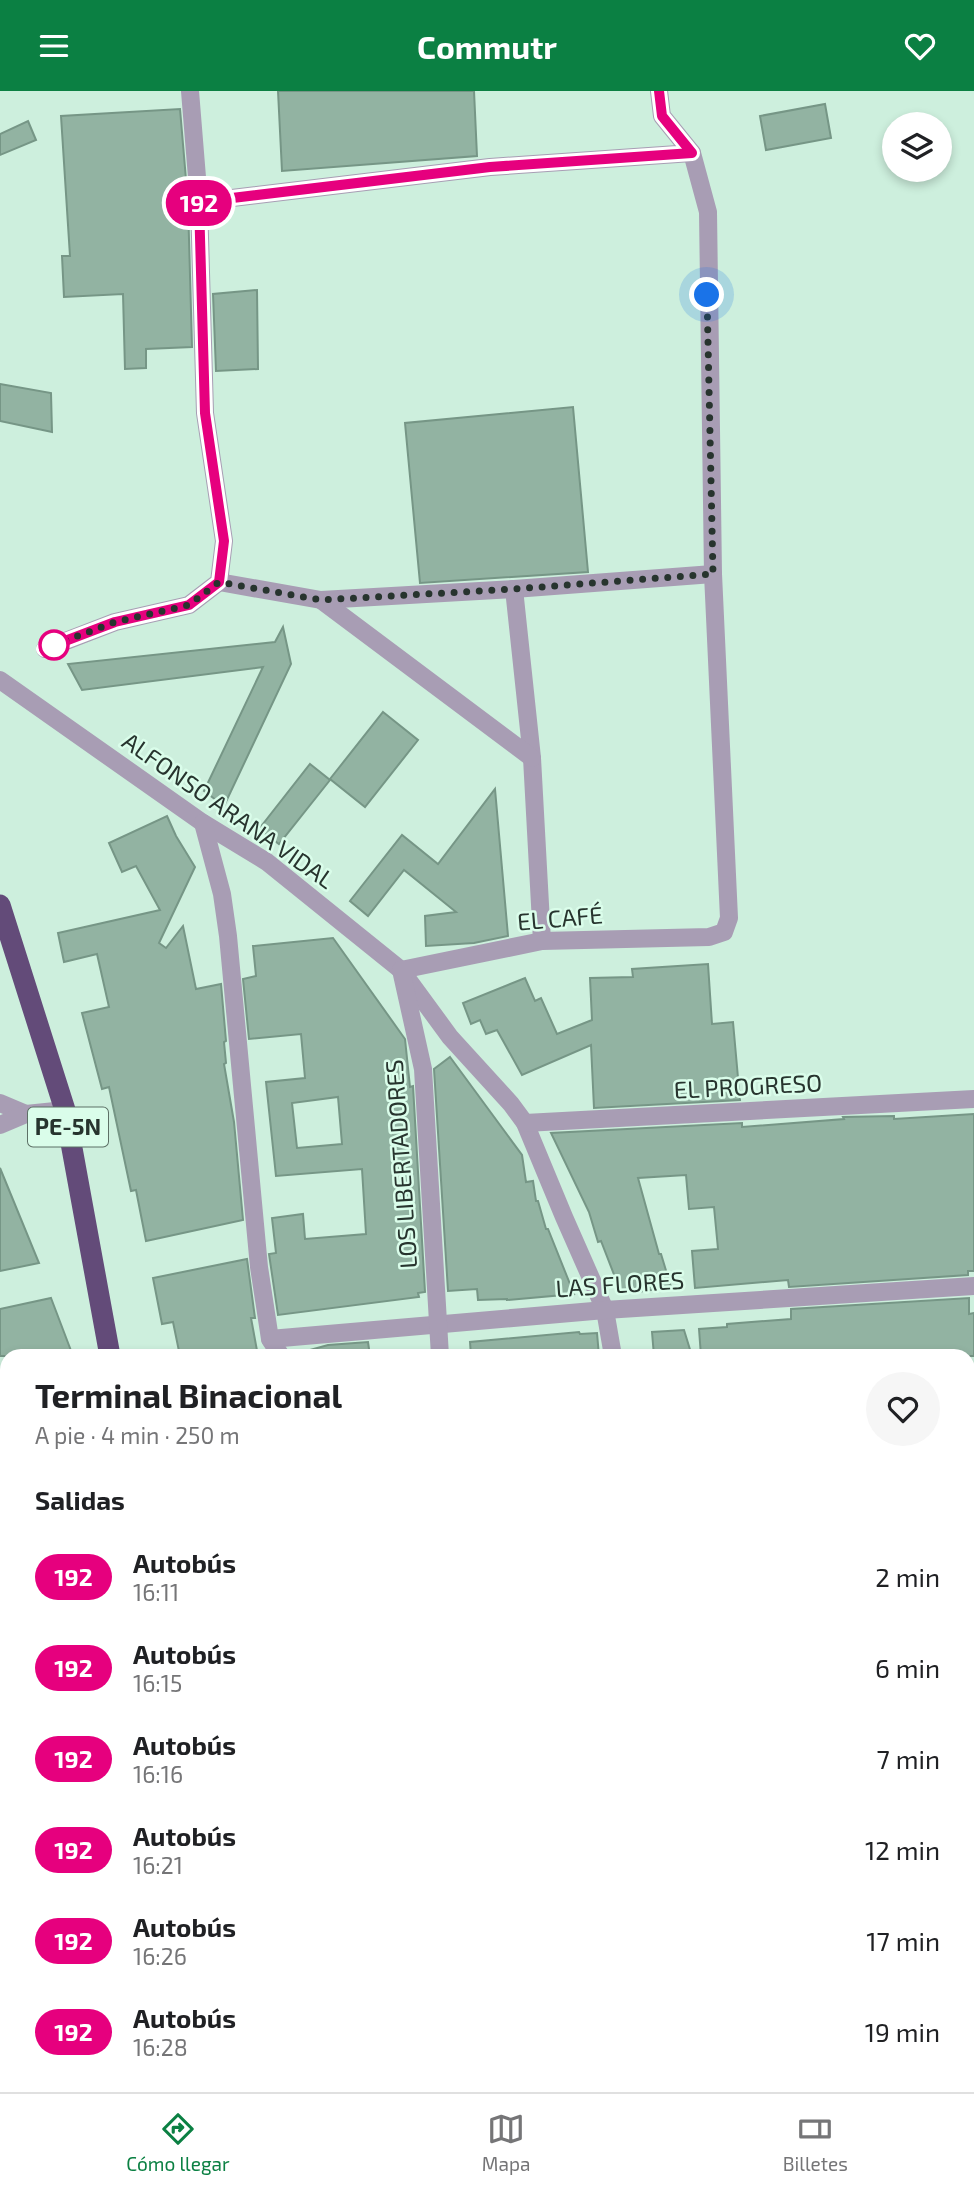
<!DOCTYPE html>
<html lang="es">
<head>
<meta charset="utf-8">
<style>
	:root { --surface:#fff; --page:#f6f6f6; --text:#202124; --muted:#757577; --line:#e0e0e0; --accent:#0b8043 }
	body { margin:0; font-family:"Exo 2",sans-serif; background:var(--page); color:var(--text); height:100vh; display:flex; flex-direction:column; font-size:26px; white-space:nowrap }
	* { box-sizing:border-box; margin:0 }
	p { font-size:23px; color:var(--muted) }
	.icon { flex:none; width:38px; height:38px; fill:none; stroke:currentColor; stroke-width:2; stroke-linecap:round; stroke-linejoin:round }
	.map { position:relative; flex:1; overflow:hidden }
	.sheet { position:absolute; left:0px; top:1258px; width:975px; height:744px; display:flex; flex-direction:column; background:var(--surface); border-radius:21px 21px 0 0; box-shadow:0 4px 10px #0003 }
	.sheet>* { flex:none }
	.badge { padding:0 14px; border-radius:23px; font-size:24px; line-height:46px }
	.controls { position:absolute; left:882px; top:21px; display:grid; gap:14px }
	.controls a { display:grid; place-items:center; width:70px; height:70px; border-radius:50%; background:var(--surface); box-shadow:0 4px 10px #0003; font-size:35px }
	.you { position:absolute; width:35px; height:35px; margin:-18px; border:5px solid #fff; border-radius:50%; background:#1a73e8; box-shadow:0 0 0 10px #1a73e833 }
	.map>.badge { position:absolute; translate:-50% -50%; box-shadow:0 0 0 4px #fff }
	h2 { padding:0 35px; font-size:26px; line-height:63px }
	.round { display:grid; place-items:center; flex:none; width:74px; height:74px; border-radius:37px; background:var(--page) }
	.summary { display:flex; align-items:center; justify-content:space-between; height:119px; padding:0 35px }
	h1 { font-size:33px; font-weight:700; line-height:52px }
	ul { padding:0; list-style:none }
	li { display:flex; align-items:center; gap:21px; height:91px; padding:0 35px }
	li div { flex:1 }
	li b { display:block; font-size:26px }
	li em { font-style:normal }
	li .badge { min-width:77px; font-weight:700; text-align:center }
	header { display:flex; justify-content:space-between; align-items:center; height:91px; padding:0 35px; background:var(--accent); color:#fff; font-size:32px; font-weight:700 }
	.dock { display:flex; justify-content:space-around; align-items:center; height:98px; border-top:2px solid var(--line); background:var(--surface); font-size:19px; color:var(--muted) }
	.dock a { display:grid; justify-items:center; gap:4px }
	.dock .on { color:var(--accent) }
	.map>svg:first-child { display:block }
	.building { fill:#92b3a2; stroke:#769686; stroke-width:2; fill-rule:evenodd }
	.lines { fill:none; stroke-linecap:round; stroke-linejoin:round }
	.path { stroke:#95b0a2; stroke-width:4.5; stroke-dasharray:7 3.5; stroke-linecap:butt }
	.minor { stroke:#a89db4; stroke-width:18 }
	.highway { stroke:#634b79; stroke-width:21 }
	.line-casing { stroke:#fff; stroke-width:16 }
	.line { stroke:#e6007e; stroke-width:10 }
	.walk { stroke:#27342e; stroke-width:7; stroke-dasharray:0 12.6 }
	.stop-dot { fill:#fff; stroke:#e6007e; stroke-width:3.5 }
	.labels { text-anchor:middle; stroke-width:5; stroke-linejoin:round; paint-order:stroke }
	.shield { fill:#dafdea; stroke:#5d7066; stroke-width:2 }
	.shield-label { font-size:23px; font-weight:bold; fill:#27342e }
	.street-label { font-size:24px; fill:#27342e; stroke:#dafdea }
</style>
</head>
<body>
<header><svg class="icon" aria-label="menu" viewBox="0 0 24 24"><path d="M4 6h16M4 12h16M4 18h16"/></svg>Commutr<svg class="icon" aria-label="heart" viewBox="0 0 24 24"><path d="M12 20l-8-8c-3-5 5-10 8-4 3-6 11-1 8 4z"/></svg></header>
<div class="map">
<svg width="974" height="2001" viewBox="0 0 974 2001">
	<rect width="100%" height="100%" fill="#cdefdd"/>
	<!-- building -->
	<g class="building">
		<path d="M278,0h196l3,65 -195,15z"/>
		<path d="M825,13l6,34 -65,12 -6,-34z"/>
		<path d="M180,18l8,94 4,144 -46,2v19l-21,1 -2,-75 -59,3 -2,-41h8l-9,-140z"/>
		<path d="M28,30l8,19 -36,15v-21z"/>
		<path d="M257,199l1,79 -42,2 -3,-77z"/>
		<path d="M0,293l51,9 1,39 -52,-11z"/>
		<path d="M573,316l15,165 -168,11 -15,-160z"/>
		<path d="M283,536l8,37 -67,142 -20,-15 59,-124 -181,23 -14,-26 207,-22z"/>
		<path d="M383,621l35,28 -53,67 -35,-28z"/>
		<path d="M310,673l20,16 -51,64 -20,-15z"/>
		<path d="M495,698l13,147 -34,7 -48,3 -1,-30 31,-4 -52,-42 -36,46 -18,-15 52,-66 36,29z"/>
		<path d="M167,725l9,20 19,31 -36,76 7,5 17,-22 13,63 25,-5 5,57 -2,1 2,21 -2,1 10,58 9,98 -97,21 -10,-51 -5,1 -22,-104 -7,2 -20,-76 27,-6 -12,-53 -33,8 -6,-29 102,-23 -24,-44 -14,6 -13,-29z"/>
		<path d="M333,847l72,101 5,48 3,-1 12,206 -7,1 1,4 -141,18 -9,-61 7,-1 -4,-35 31,-4 2,25 61,-5 -4,-65 -86,7 -10,-94 39,-4 -4,-44 -52,5 -6,-60 13,-3 -3,-30zM338,1006l4,47 -45,4 -5,-45z"/>
		<path d="M708,873l4,60 21,-2 7,78 -146,8 -3,-63 -69,30 -25,-45 -11,4 -6,-14 -9,4 -8,-21 62,-25 10,23 6,-3 16,36 35,-14 -2,-42 43,-1 -1,-8z"/>
		<path d="M450,966l72,98 4,27 7,-1 3,20h2l8,28h2l26,65 -67,6v-1l-29,1 -1,-11 -29,2 -14,-222z"/>
		<path d="M974,1023v157h-6v4l-179,12 -1,-7 -93,8 -3,-37 26,-2 -4,-42 -25,2 -3,-34 -48,3 21,76h2l10,33 -34,5v-3l-17,1 -19,-49 -3,1 -9,-30 -38,-79 191,-10v4l102,-8 -1,-2 51,-1v3z"/>
		<path d="M0,1077l39,95 -39,8z"/>
		<path d="M247,1168l8,59h-4l7,38h-78l-7,-34 -11,2 -9,-46z"/>
		<path d="M51,1207l22,58h-73v-47z"/>
		<path d="M969,1207v16l5,-1v43h-273l-2,-27 28,-2v-3l64,-5v-10z"/>
		<path d="M684,1239l8,26h-38l-2,-24z"/>
		<path d="M579,1241l1,2 17,-1 2,23h-128l-1,-14z"/>
		<path d="M368,1251l2,14h-59l-1,-6 18,-5z"/>
	</g>
	<g class="lines">
		<!-- path -->
		<path class="path" d="M968,1772l6,-1"/>
		<!-- minor -->
		<g class="minor">
			<path d="M199,111l291,-35 202,-14"/>
			<path d="M219,491l102,18 193,-11 199,-15"/>
			<path d="M514,498l18,169 10,183"/>
			<path d="M321,509l211,158"/>
			<path d="M45,558l70,-27 74,-17 30,-23 5,-41 -19,-128 -6,-211 -9,-111"/>
			<path d="M0,589l203,143 64,39 134,108 49,67 61,67 14,19 39,94 41,93 8,46"/>
			<path d="M203,732l19,71 6,42 31,331 11,72 11,17"/>
			<path d="M0,1012l26,11"/>
			<path d="M525,1032l449,-24"/>
			<path d="M0,1034l26,-11 39,-4"/>
			<path d="M270,1248l335,-29 369,-24"/>
			<path d="M440,1265l-17,-287 -22,-99 141,-29 167,-4 15,-5 5,-14 -16,-344 -5,-362 -16,-59 -30,-37 -3,-25"/>
			<path d="M0,1559l7,-1"/>
			<path d="M968,1689h6"/>
			<path d="M0,1816l4,16"/>
			<path d="M968,1907l6,-1"/>
			<path d="M235,1995l2,6"/>
			<path d="M683,1995l2,6"/>
			<path d="M32,2001l23,-6"/>
		</g>
		<!-- highway -->
		<g class="highway">
			<path d="M0,814l65,205 45,246"/>
			<path d="M297,1995l1,6"/>
		</g>
	</g>
	<g class="lines">
		<!-- line casing -->
		<g class="line-casing">
			<path id="line" d="M44,558l71,-27 74,-17 30,-23 5,-41 -19,-128 -6,-211 291,-35 202,-14 -30,-37 -3,-25"/>
		</g>
		<!-- line -->
		<use href="#line" class="line"/>
		<!-- walk -->
		<path class="walk" d="M54,554l61,-23 74,-17 30,-23 102,18 193,-11 199,-15 -6,-279"/>
	</g>
	<!-- markers -->
	<circle class="stop-dot" cx="54" cy="554" r="14"/>
	<g class="labels">
		<!-- shield labels -->
		<rect class="shield" x="28" y="1016.5" width="80" height="39" rx="5"/>
		<g class="shield-label">
			<text x="68" y="1044">PE-5N</text>
		</g>
		<!-- street labels -->
		<g class="street-label">
			<text transform="translate(228 720) rotate(35)" y="8">ALFONSO ARANA VIDAL</text>
			<text transform="translate(560 828) rotate(-5)" y="8">EL CAFÉ</text>
			<text transform="translate(748 996) rotate(-3)" y="8">EL PROGRESO</text>
			<text transform="translate(402 1073) rotate(-94)" y="8">LOS LIBERTADORES</text>
			<text transform="translate(620 1194) rotate(-4)" y="8">LAS FLORES</text>
		</g>
	</g>
</svg>
<div class="controls">
<a><svg class="icon" aria-label="layers" viewBox="0 0 24 24"><path d="M12 4l9 5-9 5-9-5zM3 14l9 5 9-5"/></svg></a>
</div>
<div class="you" style="left:707px;top:204px"></div>
<b class="badge" style="left:199px;top:112px;background:#e6007e;color:#fff">192</b>
<section class="sheet">
<div class="summary"><div><h1>Terminal Binacional</h1><p>A pie · 4 min · 250 m</p></div><a class="round"><svg class="icon" aria-label="heart" viewBox="0 0 24 24"><path d="M12 20l-8-8c-3-5 5-10 8-4 3-6 11-1 8 4z"/></svg></a></div>
<h2>Salidas</h2>
<ul>
<li><span class="badge" style="background:#e6007e;color:#fff">192</span><div><b>Autobús</b><p>16:11</p></div><em>2 min</em></li>
<li><span class="badge" style="background:#e6007e;color:#fff">192</span><div><b>Autobús</b><p>16:15</p></div><em>6 min</em></li>
<li><span class="badge" style="background:#e6007e;color:#fff">192</span><div><b>Autobús</b><p>16:16</p></div><em>7 min</em></li>
<li><span class="badge" style="background:#e6007e;color:#fff">192</span><div><b>Autobús</b><p>16:21</p></div><em>12 min</em></li>
<li><span class="badge" style="background:#e6007e;color:#fff">192</span><div><b>Autobús</b><p>16:26</p></div><em>17 min</em></li>
<li><span class="badge" style="background:#e6007e;color:#fff">192</span><div><b>Autobús</b><p>16:28</p></div><em>19 min</em></li>
</ul>
</section>
</div>
<nav class="dock">
<a class="on"><svg class="icon" aria-label="directions" viewBox="0 0 24 24"><path d="M12 3l9 9-9 9-9-9zM9 14v-3h6M13 9l2 2-2 2"/></svg>Cómo llegar</a>
<a><svg class="icon" aria-label="map" viewBox="0 0 24 24"><path d="M3 6l6-2 6 2 6-2v14l-6 2-6-2-6 2zM9 4v14M15 6v14"/></svg>Mapa</a>
<a><svg class="icon" aria-label="tickets" viewBox="0 0 24 24"><path d="M3 7h18v10H3zM15 7v10"/></svg>Billetes</a>
</nav>
</body>
</html>
